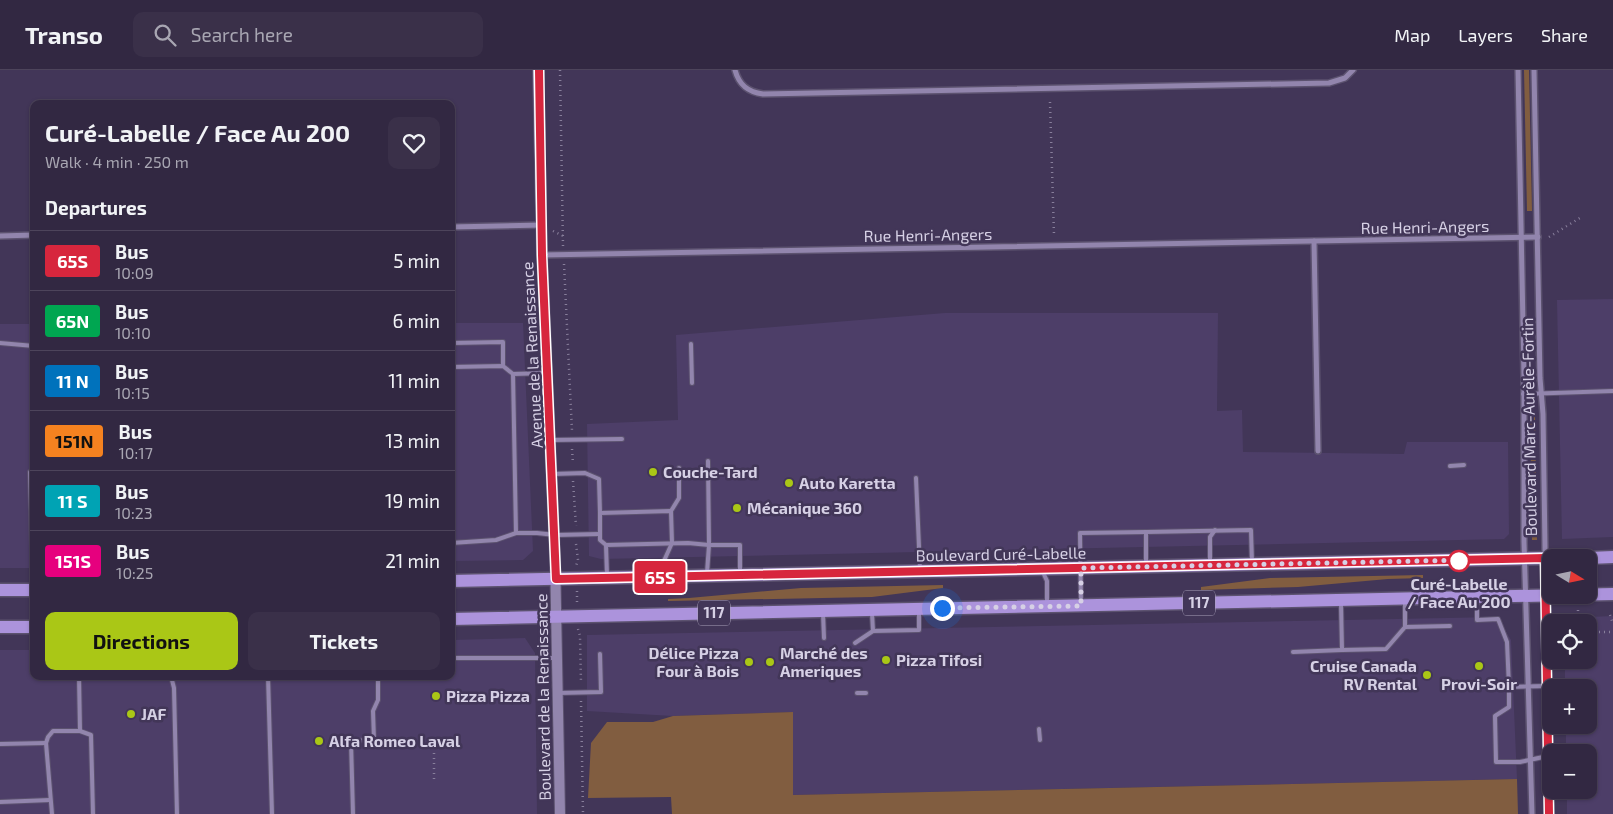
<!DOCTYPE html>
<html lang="en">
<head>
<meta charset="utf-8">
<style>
	:root { --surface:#322842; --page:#3a3049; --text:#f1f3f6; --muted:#a8a6b2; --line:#4d445b; --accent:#aac716 }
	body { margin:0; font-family:"Exo 2",sans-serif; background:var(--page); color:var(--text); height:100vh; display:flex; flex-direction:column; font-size:19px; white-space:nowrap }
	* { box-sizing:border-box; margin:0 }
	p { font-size:16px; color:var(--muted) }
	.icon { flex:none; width:28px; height:28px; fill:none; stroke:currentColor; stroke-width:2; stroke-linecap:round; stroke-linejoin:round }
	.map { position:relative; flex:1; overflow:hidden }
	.drawer { position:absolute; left:30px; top:30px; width:425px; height:580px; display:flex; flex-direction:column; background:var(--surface); border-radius:10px; box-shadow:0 1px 4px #0004,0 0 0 1px var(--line) }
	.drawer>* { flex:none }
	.badge { padding:0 10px; border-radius:4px; font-size:18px; line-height:32px }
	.needle { width:32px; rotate:100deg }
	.buttons { position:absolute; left:1542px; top:479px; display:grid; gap:10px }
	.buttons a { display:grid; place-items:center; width:55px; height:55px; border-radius:10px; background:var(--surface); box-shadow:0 1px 4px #0004,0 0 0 1px var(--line); font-size:25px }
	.you { position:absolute; width:25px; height:25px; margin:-12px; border:4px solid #fff; border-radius:50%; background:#1a73e8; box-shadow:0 0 0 8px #1a73e833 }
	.map>.badge { position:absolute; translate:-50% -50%; box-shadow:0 0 0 2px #fff }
	h2 { padding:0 15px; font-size:19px; line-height:45px }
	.round { display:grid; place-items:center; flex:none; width:52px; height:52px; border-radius:10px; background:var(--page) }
	.headline { display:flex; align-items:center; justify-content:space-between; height:85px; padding:0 15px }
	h1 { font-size:24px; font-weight:700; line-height:38px }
	.primary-button { display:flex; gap:10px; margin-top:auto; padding:10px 15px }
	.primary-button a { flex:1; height:58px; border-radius:10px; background:var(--accent); color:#111; font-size:20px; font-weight:700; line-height:58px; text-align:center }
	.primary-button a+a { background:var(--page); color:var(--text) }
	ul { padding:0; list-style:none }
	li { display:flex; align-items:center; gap:15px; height:60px; padding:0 15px; border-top:1px solid var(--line) }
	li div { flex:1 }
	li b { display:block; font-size:19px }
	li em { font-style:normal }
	li .badge { min-width:55px; font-weight:700; text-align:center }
	header { display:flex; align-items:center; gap:30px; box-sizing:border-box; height:70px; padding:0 25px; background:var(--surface); border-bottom:1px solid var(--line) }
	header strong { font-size:24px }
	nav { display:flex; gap:28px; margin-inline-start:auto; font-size:18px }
	.search { width:350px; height:45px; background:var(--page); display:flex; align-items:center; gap:12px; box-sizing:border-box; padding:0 18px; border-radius:10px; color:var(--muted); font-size:19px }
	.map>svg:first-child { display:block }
	.built { fill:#4d3e68 }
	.green { fill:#815d40 }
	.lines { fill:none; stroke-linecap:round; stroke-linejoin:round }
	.lane-casing { stroke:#5c526f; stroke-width:6 }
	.street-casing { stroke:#5c526f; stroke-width:8 }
	.secondary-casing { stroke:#5c526f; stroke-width:12 }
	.primary-casing { stroke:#5c526f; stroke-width:15 }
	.path { stroke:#887f9b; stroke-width:2.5; stroke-dasharray:1 4; stroke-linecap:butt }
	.lane { stroke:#9285ad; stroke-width:4 }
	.street { stroke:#9285ad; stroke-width:5 }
	.secondary { stroke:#9285ad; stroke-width:10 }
	.primary { stroke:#ac93dc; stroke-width:12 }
	.line-casing { stroke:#fff; stroke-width:11 }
	.line { stroke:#d7263d; stroke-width:8 }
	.walk { stroke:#d6d0e5; stroke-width:5; stroke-dasharray:0 9 }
	.poi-dot { fill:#aac716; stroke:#423658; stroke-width:2 }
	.stop-dot { fill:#fff; stroke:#d7263d; stroke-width:2.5 }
	.labels { text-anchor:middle; stroke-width:5; stroke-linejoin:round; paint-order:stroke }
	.shield { fill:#423658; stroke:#aaa2bb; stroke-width:1 }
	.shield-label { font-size:15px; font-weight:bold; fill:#d6d0e5 }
	.street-label { font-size:16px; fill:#d6d0e5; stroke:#423658 }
	.poi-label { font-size:16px; font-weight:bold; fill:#d6d0e5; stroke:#423658; text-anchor:start }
	.stop-label { font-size:16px; font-weight:bold; fill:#d6d0e5; stroke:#423658 }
</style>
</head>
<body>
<header>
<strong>Transo</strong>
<div class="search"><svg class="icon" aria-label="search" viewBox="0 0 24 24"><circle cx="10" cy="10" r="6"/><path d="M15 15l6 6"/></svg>Search here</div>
<nav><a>Map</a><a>Layers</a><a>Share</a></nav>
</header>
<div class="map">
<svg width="1613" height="744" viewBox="0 0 1613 744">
	<rect width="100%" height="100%" fill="#423658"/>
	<!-- built -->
	<g class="built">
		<path d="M1613,229v238l-51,2 -5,-239z"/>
		<path d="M945,243h273l-1,98 25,-1 1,42 161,2 3,-12h101l1,92 -5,5 -903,20 -12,-3 -2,-132 91,-4 -2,-85z"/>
		<path d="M451,253h72l10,228 -10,9 -72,1z"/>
		<rect x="0" y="254" width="34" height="244"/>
		<path d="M1613,546v198h-46v-24h22v-38h-23v-27h23v-37l-24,-1v-27h24v-38h-25v-4z"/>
		<path d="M1497,547l14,23 6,139 -724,16v-83l-120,4 -86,-5v-76z"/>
		<path d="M525,568l10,15 2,161h-537v-164h34v26h417v-36z"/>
	</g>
	<!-- green -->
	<g class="green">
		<path d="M1524,0h5l3,141h-5z"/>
		<path d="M1530,344h5l2,126h-5z"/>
		<path d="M1423,505v3l-35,1 -90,8 -97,3v-3l69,-9z"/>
		<path d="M943,515v3l-71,9 -204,4v-2l21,-1 112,-10z"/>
		<path d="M793,642v83l724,-16 1,35h-846l-1,-17 -83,1 3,-55 16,-21h46l20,-6z"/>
	</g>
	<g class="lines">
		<!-- lane casing -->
		<g class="lane-casing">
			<g id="lane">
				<path d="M0,273l34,3"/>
				<path d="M451,273l52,-1v24"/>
				<path d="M691,274l1,39"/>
				<path d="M451,297l52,-1 10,8"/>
				<path d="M1523,324l90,-3"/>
				<path d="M551,370l71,-1"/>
				<path d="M1450,396l14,-1"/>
				<path d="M30,402l3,116"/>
				<path d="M552,404l33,-1 14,6 1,34"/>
				<path d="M916,408l4,92"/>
				<path d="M671,441l8,-13v-30"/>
				<path d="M516,463l-3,-159 33,-1"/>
				<path d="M451,473l45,-3 20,-7h21l18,2 45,-1"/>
				<path d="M451,475l1,33"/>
				<path d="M606,475l-6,-5v-27l71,-2 1,32 -9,20 1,11"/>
				<path d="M1146,494v-32l105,-2 1,33"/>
				<path d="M1210,494v-27l5,-7"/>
				<path d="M1042,500l5,11v24"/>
				<path d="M707,503l2,-28 -1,-84"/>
				<path d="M607,505l-1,-30 82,-2 21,2h31v28"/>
				<path d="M1477,528v22l21,-1 9,23 2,45 38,-1"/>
				<path d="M1341,533l1,47 44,-1 19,-22v-26"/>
				<path d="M1081,534l-1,-71 66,-1"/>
				<path d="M823,543l1,25"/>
				<path d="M872,543l1,18 46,-1v-19"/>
				<path d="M453,550v38"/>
				<path d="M1405,557l45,-1"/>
				<path d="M855,573l18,-12"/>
				<path d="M1293,582l49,-2"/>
				<path d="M451,588h104"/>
				<path d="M79,606l1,55"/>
				<path d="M171,606l3,12 3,126"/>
				<path d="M268,606l4,138"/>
				<path d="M1509,617v20l-14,9 1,46h24l28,-6"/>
				<path d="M558,623l43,-1 -1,-38"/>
				<path d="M857,623h9"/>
				<path d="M1039,659l1,11"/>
				<path d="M0,674l46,-1"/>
				<path d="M0,732l50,-2"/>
				<path d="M52,744l-6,-71 2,-6 5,-6h27l11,4 2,79"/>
				<path d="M353,744l-2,-73 23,-1 -1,-29 5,-11v-24"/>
			</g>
		</g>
		<!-- street casing -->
		<g class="street-casing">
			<g id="street">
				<path d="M735,0c4,15 13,22 28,24l566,-11 16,-5 8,-8"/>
				<path d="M1518,0l6,307v165l8,272"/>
				<path d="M1534,0l6,308 3,36 6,400"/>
				<path d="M451,157l91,-2"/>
				<path d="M0,166l34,-1"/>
				<path d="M1314,171l4,210"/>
				<path d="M542,185l996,-18"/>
			</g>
		</g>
		<!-- secondary casing -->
		<g class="secondary-casing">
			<path id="secondary" d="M538,0l4,185 13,301 5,258"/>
		</g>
		<!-- primary casing -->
		<g class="primary-casing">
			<g id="primary">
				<path d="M1589,488l24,-1"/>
				<path d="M451,511l1100,-23"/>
				<path d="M0,520h34"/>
				<path d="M451,549l1162,-25"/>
				<path d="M0,557h34"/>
			</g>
		</g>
		<!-- path -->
		<g class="path">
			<path d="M560,0l3,176"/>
			<path d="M1050,32l4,133"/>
			<path d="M553,161l10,5"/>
			<path d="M1549,167l34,-21"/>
			<path d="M564,194l8,167"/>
			<path d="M572,379l1,15"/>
			<path d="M573,411l3,45"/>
			<path d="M576,474l2,16 -2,6"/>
			<path d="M577,521v12"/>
			<path d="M1578,540v12"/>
			<path d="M1610,545l3,9"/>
			<path d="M578,559l2,7 1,47"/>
			<path d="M1589,562h24"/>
			<path d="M1563,599l8,-9"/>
			<path d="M581,631l2,113"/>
			<path d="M434,683v27"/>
		</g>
		<!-- lane -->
		<use href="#lane" class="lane"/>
		<!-- street -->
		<use href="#street" class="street"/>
		<!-- secondary -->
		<use href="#secondary" class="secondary"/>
		<!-- primary -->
		<use href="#primary" class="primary"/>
	</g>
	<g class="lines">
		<!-- line casing -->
		<g class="line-casing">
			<path id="line" d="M539,0l3,185 14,324 989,-21 4,256"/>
		</g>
		<!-- line -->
		<use href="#line" class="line"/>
		<!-- walk -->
		<path class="walk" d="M942,538l139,-2v-38l385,-8 -7,1"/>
	</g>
	<!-- markers -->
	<g class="poi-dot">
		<circle cx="653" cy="402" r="5"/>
		<circle cx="789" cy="413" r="5"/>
		<circle cx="737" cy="438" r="5"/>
		<circle cx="886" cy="590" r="5"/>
		<circle cx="749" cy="592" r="5"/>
		<circle cx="770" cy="592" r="5"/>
		<circle cx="1479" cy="596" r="5"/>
		<circle cx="1427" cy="605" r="5"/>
		<circle cx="436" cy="626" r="5"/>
		<circle cx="131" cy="644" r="5"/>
		<circle cx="319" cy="671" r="5"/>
	</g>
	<circle class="stop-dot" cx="1459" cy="491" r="10"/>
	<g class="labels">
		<!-- shield labels -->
		<g class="shield">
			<rect x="1183" y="520.5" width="32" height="25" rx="4"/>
			<rect x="698" y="530.5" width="32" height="25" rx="4"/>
		</g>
		<g class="shield-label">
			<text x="1199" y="538">117</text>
			<text x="714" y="548">117</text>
		</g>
		<!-- street labels -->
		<g class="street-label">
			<text transform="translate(1425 157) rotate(-1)" y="6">Rue Henri-Angers</text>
			<text transform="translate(928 165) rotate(-1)" y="6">Rue Henri-Angers</text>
			<text transform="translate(532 285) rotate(-93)" y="6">Avenue de la Renaissance</text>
			<text transform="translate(1529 357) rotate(-91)" y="6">Boulevard Marc-Aurèle-Fortin</text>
			<text transform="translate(1001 484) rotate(-1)" y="6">Boulevard Curé-Labelle</text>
			<text transform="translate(543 627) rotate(-91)" y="6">Boulevard de la Renaissance</text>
		</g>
		<!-- poi labels -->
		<g class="poi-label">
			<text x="663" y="408">Couche-Tard</text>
			<text x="799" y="419">Auto Karetta</text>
			<text x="747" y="444">Mécanique 360</text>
			<text x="739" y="589" text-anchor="end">Délice Pizza<tspan x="739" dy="18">Four à Bois</tspan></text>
			<text x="780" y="589">Marché des<tspan x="780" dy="18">Ameriques</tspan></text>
			<text x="896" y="596">Pizza Tifosi</text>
			<text x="1417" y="602" text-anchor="end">Cruise Canada<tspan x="1417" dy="18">RV Rental</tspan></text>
			<text x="1479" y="620" text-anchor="middle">Provi-Soir</text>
			<text x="446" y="632">Pizza Pizza</text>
			<text x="141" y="650">JAF</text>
			<text x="329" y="677">Alfa Romeo Laval</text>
		</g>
		<!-- stop labels -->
		<g class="stop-label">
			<text x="1459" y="520">Curé-Labelle<tspan x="1459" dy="18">/ Face Au 200</tspan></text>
		</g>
	</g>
</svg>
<div class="buttons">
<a><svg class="needle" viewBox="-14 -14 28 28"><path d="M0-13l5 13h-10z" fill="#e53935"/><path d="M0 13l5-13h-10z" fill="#a8a6b2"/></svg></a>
<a><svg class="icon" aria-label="locate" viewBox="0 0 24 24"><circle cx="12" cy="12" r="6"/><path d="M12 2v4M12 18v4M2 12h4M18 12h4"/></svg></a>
<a>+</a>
<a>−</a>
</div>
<div class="you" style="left:942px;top:538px"></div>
<b class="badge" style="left:660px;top:507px;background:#d7263d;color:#fff">65S</b>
<section class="drawer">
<div class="headline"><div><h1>Curé-Labelle / Face Au 200</h1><p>Walk · 4 min · 250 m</p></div><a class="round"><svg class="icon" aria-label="heart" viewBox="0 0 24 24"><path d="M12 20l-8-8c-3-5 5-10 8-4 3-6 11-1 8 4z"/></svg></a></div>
<h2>Departures</h2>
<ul>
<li><span class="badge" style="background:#d7263d;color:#fff">65S</span><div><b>Bus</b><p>10:09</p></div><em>5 min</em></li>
<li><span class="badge" style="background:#00a651;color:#fff">65N</span><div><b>Bus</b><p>10:10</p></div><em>6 min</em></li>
<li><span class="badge" style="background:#0072bc;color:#fff">11 N</span><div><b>Bus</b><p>10:15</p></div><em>11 min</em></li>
<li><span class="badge" style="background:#f58220;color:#111">151N</span><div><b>Bus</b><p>10:17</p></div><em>13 min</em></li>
<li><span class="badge" style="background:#00a3b4;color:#fff">11 S</span><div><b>Bus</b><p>10:23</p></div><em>19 min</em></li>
<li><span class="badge" style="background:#e6007e;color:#fff">151S</span><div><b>Bus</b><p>10:25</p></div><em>21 min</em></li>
</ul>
<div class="primary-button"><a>Directions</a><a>Tickets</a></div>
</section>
</div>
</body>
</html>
